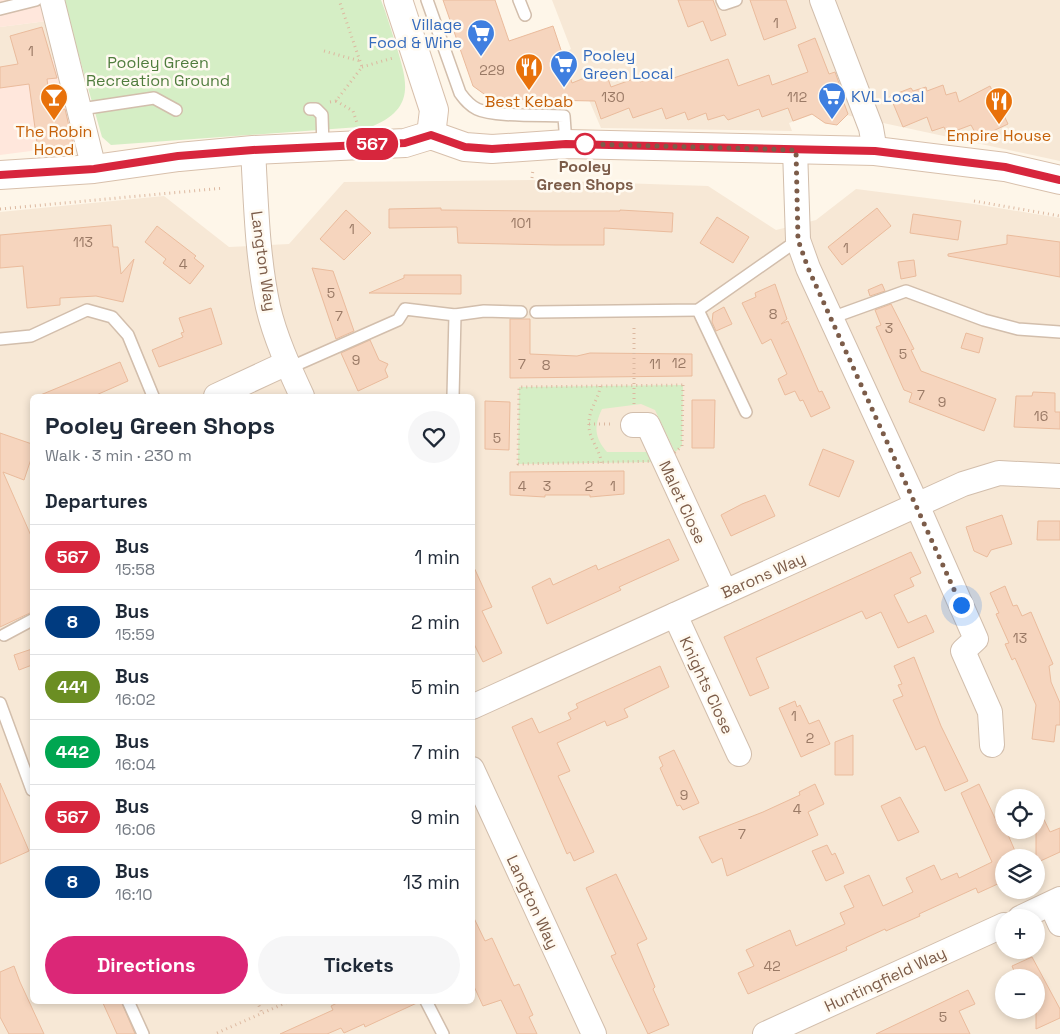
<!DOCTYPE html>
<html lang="en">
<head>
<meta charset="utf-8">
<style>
	:root { --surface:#fff; --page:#f6f6f7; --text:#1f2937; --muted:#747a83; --line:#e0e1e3; --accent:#db2777 }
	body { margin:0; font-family:"Space Grotesk",sans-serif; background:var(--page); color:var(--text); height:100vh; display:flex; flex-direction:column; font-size:19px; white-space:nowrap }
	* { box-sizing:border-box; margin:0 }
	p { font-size:16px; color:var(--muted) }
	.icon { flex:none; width:28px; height:28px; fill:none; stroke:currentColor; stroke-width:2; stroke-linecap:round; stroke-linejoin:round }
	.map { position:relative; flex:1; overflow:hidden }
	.drawer { position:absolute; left:30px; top:394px; width:445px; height:610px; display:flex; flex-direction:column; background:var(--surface); border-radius:8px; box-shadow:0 2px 8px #0003 }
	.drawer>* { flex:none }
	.badge { padding:0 10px; border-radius:16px; font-size:18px; line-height:32px }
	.tools { position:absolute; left:995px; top:789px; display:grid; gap:10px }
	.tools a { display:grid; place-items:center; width:50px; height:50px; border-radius:50%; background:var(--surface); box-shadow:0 2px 8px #0003; font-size:25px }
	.you { position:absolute; width:25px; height:25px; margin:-12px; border:4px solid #fff; border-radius:50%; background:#1a73e8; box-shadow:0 0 0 8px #1a73e833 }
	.map>.badge { position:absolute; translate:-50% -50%; box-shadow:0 0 0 2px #fff }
	h2 { padding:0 15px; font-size:19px; line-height:45px }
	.round { display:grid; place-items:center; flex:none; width:52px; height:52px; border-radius:26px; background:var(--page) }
	.summary { display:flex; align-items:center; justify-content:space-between; height:85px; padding:0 15px }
	h1 { font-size:24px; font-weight:600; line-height:38px }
	.action { display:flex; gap:10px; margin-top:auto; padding:10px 15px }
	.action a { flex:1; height:58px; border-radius:30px; background:var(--accent); color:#fff; font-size:20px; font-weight:600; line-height:58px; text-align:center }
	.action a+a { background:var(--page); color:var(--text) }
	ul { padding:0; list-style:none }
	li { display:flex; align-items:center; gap:15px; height:65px; padding:0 15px; border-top:1px solid var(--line) }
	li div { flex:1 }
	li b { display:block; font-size:19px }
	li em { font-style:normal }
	li .badge { min-width:55px; font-weight:700; text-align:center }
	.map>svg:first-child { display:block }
	.residential { fill:#f7e8d6; fill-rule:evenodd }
	.commercial { fill:#ffe7dc }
	.green { fill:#d5eec5 }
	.building { fill:#f6d5be; stroke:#eabb9c }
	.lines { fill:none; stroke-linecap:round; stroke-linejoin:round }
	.lane-casing { stroke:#d2beac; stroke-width:14 }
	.street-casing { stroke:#d2beac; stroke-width:26 }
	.secondary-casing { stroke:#d8c0ac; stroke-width:30 }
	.path { stroke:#dcb8a0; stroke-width:3; stroke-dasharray:1 4; stroke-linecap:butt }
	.lane { stroke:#fff; stroke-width:11 }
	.street { stroke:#fff; stroke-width:24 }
	.secondary { stroke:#fff; stroke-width:28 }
	.line-casing { stroke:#fff; stroke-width:11 }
	.line { stroke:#d7263d; stroke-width:8 }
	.walk { stroke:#7c5c49; stroke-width:5; stroke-dasharray:0 9 }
	.stop-dot { fill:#fff; stroke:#d7263d; stroke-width:2.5 }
	.labels { text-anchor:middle; stroke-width:5; stroke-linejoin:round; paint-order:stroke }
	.number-label { font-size:14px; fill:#9a7a66 }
	.shop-label { font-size:16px; fill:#366cbe; stroke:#fffaf1; text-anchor:start }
	.park-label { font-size:16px; fill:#4f7c3d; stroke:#fffaf1 }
	.food-label { font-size:16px; fill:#c56008; stroke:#fffaf1 }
	.stop-label { font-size:16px; font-weight:bold; fill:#7c5c49; stroke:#fffaf1 }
	.street-label { font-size:16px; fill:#7c5c49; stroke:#fffaf1 }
</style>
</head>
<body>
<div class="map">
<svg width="1060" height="1034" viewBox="0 0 1060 1034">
	<rect width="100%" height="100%" fill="#fef6e9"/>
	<!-- residential -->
	<g class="residential">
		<path d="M552,0h508v161l-214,-46 -10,9 -11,-1 -5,-11 -31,11 3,8 -191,-3 -15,-35 -10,2 2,6 -87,-2 -18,-13 38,-38 51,7 9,-6z"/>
		<path d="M47,21l10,38 -57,8v-40z"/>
		<path d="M532,180l176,6 68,44 40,-10 40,-31 118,15 86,14v816h-1060v-822l164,-16 65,51 60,-3 55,-62zM32,396h440v605h-440zM1004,798h32v32h-32zM1004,858h32v32h-32zM1004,918h32v32h-32zM1004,978h32v32h-32z"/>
	</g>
	<!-- commercial -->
	<g class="commercial">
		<path d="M0,0h40l7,21 -47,6z"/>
		<path d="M57,59l20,86 -77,10v-88z"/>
	</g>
	<!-- green -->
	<g class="green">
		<path d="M63,0h318c6,15 10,30 15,45 11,36 20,63 -23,81l-262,19 -9,-8z"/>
		<path d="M683,385l-1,61 -7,6 -20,-42 -14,-6 -39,5c-8,17 -8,28 5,43h44l5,10 -138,2 1,-77z"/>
	</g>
	<!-- building -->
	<g class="building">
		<path d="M443,0h52l14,41 44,-15 19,57 25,-10 2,6 8,-3 4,11 28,-10 1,5 25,-10 3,8 60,-21 10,27 31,-11 3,10 36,-13 -10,-27 17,-7 14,36 6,-2 5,14 -2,1 10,27 -11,11 -12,-2 -13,-9 -19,7 -5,-13 -26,9 -3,-8 -31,11 -4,-5 -16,5 -2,-7 -18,7 -3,-8 -19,7 -4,-11 -29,10 -4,-10 -28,11 -6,-18 -104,-2 -18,-13z"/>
		<path d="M678,0h35l13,35 -15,6 -8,-20 -15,6z"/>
		<path d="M750,0h36l10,28 -32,12z"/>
		<path d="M42,27l15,51 -10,1 4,31 14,-1 9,39 -36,2 -9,-66 -29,4v-21l18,-3 -8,-28z"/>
		<path d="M943,85l3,10 10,-3 3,10 31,-16 18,38 -30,14 -7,-13 -24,9 -3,-7 -12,4 -5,-14 -24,10 -13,-31 21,-8 2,3 13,-4 1,4z"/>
		<path d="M441,208v2l90,1h89v-1l53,3 -1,19 -68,-4v17h-49l-97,-2 -1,-16 -68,1v-19z"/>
		<path d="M877,208l14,18 -49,39 -14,-18z"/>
		<path d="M346,210l25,23 -27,27 -24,-21z"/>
		<path d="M913,214l48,7 -3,19 -48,-7z"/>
		<path d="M717,217l32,20 -16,26 -33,-20z"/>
		<path d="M111,225l2,22h5l3,27 13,-15 -11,43 -27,-6 -36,2v7l-33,3 -4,-42 -23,2v-33z"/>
		<path d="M157,226l39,30 -2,2 10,8 -14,18 -27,-21 3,-4 -21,-17z"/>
		<path d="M1007,235l53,7v35l-112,-21v-2l59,-10z"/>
		<path d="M914,260l2,16 -15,3 -3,-17z"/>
		<path d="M312,268l21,3 21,60 -18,8z"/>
		<path d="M404,275h57v19l-92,-1 35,-15z"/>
		<path d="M775,284l12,35 -6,5 7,-3 31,71 3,-1 8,17 -19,9 -8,-17 -3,1 -5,-10 -10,4 -7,-16 9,-5 -16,-35 -9,5 -20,-41 14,-6 -1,-4z"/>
		<path d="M882,284l3,7 -15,5 -2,-6z"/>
		<path d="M891,304l23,45 -3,1 10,21 75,28 -12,32 -75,-29 3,-9 -8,-3 -28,-63 5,-2 -6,-15z"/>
		<path d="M724,307l8,17 -16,7 -4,-9 1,-9z"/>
		<path d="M211,308l11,36 -63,23 -7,-17 31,-13 -2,-4 3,-1 -5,-14z"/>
		<path d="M510,319h20v35l47,2 13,-3 102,1v22l-182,2z"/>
		<path d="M966,333l17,5 -4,15 -18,-5z"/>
		<path d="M370,340l9,20 9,4 -3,6 3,7 -30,14 -17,-38z"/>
		<path d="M120,362l8,19 -34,15h-56z"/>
		<path d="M1033,392l22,1v19h5v17l-46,-2 2,-31h16z"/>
		<path d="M692,400h23l-1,48h-22z"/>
		<path d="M485,401l25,1 -1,48 -24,-1z"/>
		<path d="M0,433l32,11v12l-8,24 -21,-8 29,66v74l-32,15z"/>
		<path d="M823,449l31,12 -15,36 -30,-12z"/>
		<path d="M624,471v23l-34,3v-2h-45v2l-35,-2v-23z"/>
		<path d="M765,495l10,21 -44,20 -10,-21 21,-11z"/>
		<path d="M1002,515l10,29 -21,6 -4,7 -13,-6 -8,-24z"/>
		<path d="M1038,521h22v19h-23z"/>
		<path d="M669,539l10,21 -60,27 2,3 -74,34 -15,-37 18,-9 3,7 43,-20 2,5z"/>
		<path d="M911,552l10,21 -11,5 4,8 -20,9 14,28 18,-8 8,17 -36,16 -17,-36 -15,7 -4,-8 -106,47 13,30 -19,8 -26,-59z"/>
		<path d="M472,563l20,44 -10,4 20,42 -19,9 -11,-22z"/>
		<path d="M1005,586l8,20 4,-1 5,11 9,-4 22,52 -4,2 2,16 9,21v22h-4l-2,17 -22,-3 4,-34 -21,-47 -3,2 -7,-16 4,-1 -13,-29 3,-1 -9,-20z"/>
		<path d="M32,649v16l-13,5 -5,-15z"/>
		<path d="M914,657l27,69 27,55 -23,10 -20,-45 -9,4 -23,-50 10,-4 -5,-11 4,-1 -8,-18z"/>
		<path d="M660,666l9,21 -45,22 4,8 -21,9 -2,-5 -48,22 13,28 -12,5 36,76 -20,9 -4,-9 -3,2 -55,-127 20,-9 7,15 32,-14 -3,-6 10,-5 -2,-4z"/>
		<path d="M795,701l2,6 3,-2 9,19 10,-4 11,24 -29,13 -22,-49z"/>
		<path d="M853,735v40h-18v-33z"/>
		<path d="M674,750l25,53 -16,7 -3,-5 -3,1 -17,-38 3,-2 -4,-9z"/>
		<path d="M0,783l29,68 -29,13z"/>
		<path d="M815,784l9,20 -16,8 10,23 -91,41 -5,-18 -10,5 -13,-26 64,-25 37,-17 -1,-3z"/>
		<path d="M979,784l21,45 6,1 12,28h-14v29l-2,-5 -24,11 -2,-5 -57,26 1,2 -34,15 -1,-2 -39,18 1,3 -99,44 -10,-21 16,-7 -8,-16 44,-20 6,16 49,-22 -5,-11 14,-6 -10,-21 25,-11 14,31 30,-14 -7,-14 28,-13 7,15 16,-7 2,5 33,-16 -31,-69z"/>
		<path d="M900,797l19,35 -21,9 -17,-35z"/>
		<path d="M1036,803l14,29 10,-4v24l-24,11z"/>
		<path d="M827,845l5,10 3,-2 9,20 -18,8 -14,-30z"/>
		<path d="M616,874l31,65 -10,5 18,43 -2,2 16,36 -21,9 -37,-78 5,-2 -30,-66z"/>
		<path d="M472,914l13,27 7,-3 22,48 5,-2 14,31 -4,2 8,17h-20l-16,-34 -18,6 -11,-24z"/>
		<path d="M1032,957l28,52v9l-24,11v-51h-19l-5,-12z"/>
		<path d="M14,966l6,16 24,52h-35l-9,-17v-45z"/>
		<path d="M968,990l7,14 -16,7 11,23h-94z"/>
		<path d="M102,1001h19l14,33h-18z"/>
		<path d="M341,1001h78v1l-54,25 -1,-3 -20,9 -3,-5 -14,6h-47l53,-24 -2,-4z"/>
	</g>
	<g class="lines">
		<!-- lane casing -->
		<g class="lane-casing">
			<g id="lane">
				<path d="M427,0l33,93c5,7 9,12 17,16 16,8 67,6 87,7l2,28"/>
				<path d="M519,0l6,15"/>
				<path d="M722,0l2,4 12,-4"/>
				<path d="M0,9l36,-9"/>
				<path d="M81,109l73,-11 22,12"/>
				<path d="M310,109h6l6,6 1,32"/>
				<path d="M698,310l48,102"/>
				<path d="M536,312l162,-2 100,-70"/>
				<path d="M455,315l29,-4 37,1"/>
				<path d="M831,318l75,-27 78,29 34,9 42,3"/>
				<path d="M0,339l31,-3 56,-26 25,7 16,18 25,61"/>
				<path d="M289,368l109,-48 7,-11 50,6 -2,81"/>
				<path d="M4,635l28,-15"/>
				<path d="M0,703l32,87"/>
				<path d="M128,1001l15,33"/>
				<path d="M426,1001l17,33"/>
			</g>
		</g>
		<!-- street casing -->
		<g class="street-casing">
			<g id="street">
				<path d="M52,0l42,169"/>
				<path d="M822,0l49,128 4,23"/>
				<path d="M795,149l3,91 10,28 109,237 59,134 -13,12 27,61 2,33"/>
				<path d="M253,150c3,52 4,106 15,157 7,30 21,61 34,89"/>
				<path d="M216,396l71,-33"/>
				<path d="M633,425h15l77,167"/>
				<path d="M675,615l64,139"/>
				<path d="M472,707l491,-223 36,-11 61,3"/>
				<path d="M472,769l122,265"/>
				<path d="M1051,904l9,20"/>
				<path d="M1020,918l40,-19"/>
				<path d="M765,1034l239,-109"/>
			</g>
		</g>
		<!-- secondary casing -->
		<g class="secondary-casing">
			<g id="secondary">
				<path d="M398,0l36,110 -3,25"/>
				<path d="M0,175l94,-6 85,-12 74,-7 152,-7 26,-8 34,12 27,2 74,-5 309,7 130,16 55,13"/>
			</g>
		</g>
		<!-- path -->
		<g class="path">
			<path d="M324,51l36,10"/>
			<path d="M362,67l31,-9"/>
			<path d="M336,101l17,10 4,12"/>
			<path d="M330,102l6,-1 26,-34 -23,-67"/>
			<path d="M532,178l1,-9"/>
			<path d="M974,201l86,15"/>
			<path d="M0,209l224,-21"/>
			<path d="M683,385l-1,61 -17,15 -147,3 1,-77z"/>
			<path d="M600,386c0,12 -12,22 -11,40 0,14 12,24 12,37"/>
			<path d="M634,404v-79"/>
			<path d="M589,424h24"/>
			<path d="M257,1001l5,12"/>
			<path d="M217,1033l73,-32"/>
		</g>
		<!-- lane -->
		<use href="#lane" class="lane"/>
		<!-- street -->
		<use href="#street" class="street"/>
		<!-- secondary -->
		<use href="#secondary" class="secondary"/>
	</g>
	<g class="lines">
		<!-- line casing -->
		<g class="line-casing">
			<path id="line" d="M0,175l94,-6 84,-13 75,-6 152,-7 26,-8 34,12 27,2 74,-5 309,7 130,16 55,13"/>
		</g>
		<!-- line -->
		<use href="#line" class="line"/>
		<!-- walk -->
		<path class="walk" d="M585,144l211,6 2,90 10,28 153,337"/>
	</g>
	<!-- icons -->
	<defs>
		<g id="supermarket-pin" transform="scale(1.4375)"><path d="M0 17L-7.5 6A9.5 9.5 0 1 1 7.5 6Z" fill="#3f7fe0" stroke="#fffaf1"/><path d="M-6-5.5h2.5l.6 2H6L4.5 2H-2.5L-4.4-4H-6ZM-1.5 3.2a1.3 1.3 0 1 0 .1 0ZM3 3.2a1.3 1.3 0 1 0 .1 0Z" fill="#fff"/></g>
		<g id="restaurant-pin" transform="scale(1.4375)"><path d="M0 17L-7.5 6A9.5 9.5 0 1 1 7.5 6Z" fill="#e8710a" stroke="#fffaf1"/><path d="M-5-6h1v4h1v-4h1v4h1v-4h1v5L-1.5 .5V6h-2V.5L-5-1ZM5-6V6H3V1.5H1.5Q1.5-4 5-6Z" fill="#fff"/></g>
		<g id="bar-pin" transform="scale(1.4375)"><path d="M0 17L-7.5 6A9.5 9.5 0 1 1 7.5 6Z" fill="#e8710a" stroke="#fffaf1"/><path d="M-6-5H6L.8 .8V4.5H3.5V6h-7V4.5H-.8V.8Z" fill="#fff"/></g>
	</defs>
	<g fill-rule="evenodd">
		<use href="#supermarket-pin" x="481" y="33"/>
		<use href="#supermarket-pin" x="564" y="64"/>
		<use href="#restaurant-pin" x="529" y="67"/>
		<use href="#supermarket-pin" x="832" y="96"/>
		<use href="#bar-pin" x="54" y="97"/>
		<use href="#restaurant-pin" x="999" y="101"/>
	</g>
	<!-- markers -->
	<circle class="stop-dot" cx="585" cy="144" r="10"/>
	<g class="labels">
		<!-- number labels -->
		<g class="number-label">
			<text x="776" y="28">1</text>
			<text x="31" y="56">1</text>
			<text x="492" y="75">229</text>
			<text x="613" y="102">130</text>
			<text x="797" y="102">112</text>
			<text x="521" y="228">101</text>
			<text x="352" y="234">1</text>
			<text x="83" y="247">113</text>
			<text x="846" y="253">1</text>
			<text x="183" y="269">4</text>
			<text x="331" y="298">5</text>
			<text x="773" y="319">8</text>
			<text x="339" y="321">7</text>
			<text x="889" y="333">3</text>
			<text x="903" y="359">5</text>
			<text x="356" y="365">9</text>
			<text x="679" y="368">12</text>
			<text x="522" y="369">7</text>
			<text x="655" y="369">11</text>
			<text x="546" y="370">8</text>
			<text x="921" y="400">7</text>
			<text x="942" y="407">9</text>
			<text x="1041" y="421">16</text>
			<text x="497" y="443">5</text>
			<text x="522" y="491">4</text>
			<text x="547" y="491">3</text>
			<text x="589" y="491">2</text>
			<text x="613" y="491">1</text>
			<text x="1020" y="643">13</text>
			<text x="794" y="721">1</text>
			<text x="810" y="743">2</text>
			<text x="684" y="800">9</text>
			<text x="797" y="814">4</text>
			<text x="742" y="839">7</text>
			<text x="772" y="971">42</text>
			<text x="943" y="1022">5</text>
		</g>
		<!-- shop labels -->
		<g class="shop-label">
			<text x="462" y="30" text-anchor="end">Village<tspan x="462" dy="18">Food &amp; Wine</tspan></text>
			<text x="583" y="61">Pooley<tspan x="583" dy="18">Green Local</tspan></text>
			<text x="851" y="102">KVL Local</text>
		</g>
		<!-- park labels -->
		<g class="park-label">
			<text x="158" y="68">Pooley Green<tspan x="158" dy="18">Recreation Ground</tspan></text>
		</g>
		<!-- food labels -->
		<g class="food-label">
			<text x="529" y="107">Best Kebab</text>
			<text x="54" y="137">The Robin<tspan x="54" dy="18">Hood</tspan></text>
			<text x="999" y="141">Empire House</text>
		</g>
		<!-- stop labels -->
		<g class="stop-label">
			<text x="585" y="172">Pooley<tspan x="585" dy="18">Green Shops</tspan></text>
		</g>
		<!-- street labels -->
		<g class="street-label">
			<text transform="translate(264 261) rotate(82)" y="6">Langton Way</text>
			<text transform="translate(683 502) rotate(65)" y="6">Malet Close</text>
			<text transform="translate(763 575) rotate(-24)" y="6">Barons Way</text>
			<text transform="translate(707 685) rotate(65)" y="6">Knights Close</text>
			<text transform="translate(533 902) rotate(65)" y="6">Langton Way</text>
			<text transform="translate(885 979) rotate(-25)" y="6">Huntingfield Way</text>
		</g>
	</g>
</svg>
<div class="tools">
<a><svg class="icon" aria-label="locate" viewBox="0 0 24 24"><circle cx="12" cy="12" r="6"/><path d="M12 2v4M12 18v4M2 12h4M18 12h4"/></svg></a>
<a><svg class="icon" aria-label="layers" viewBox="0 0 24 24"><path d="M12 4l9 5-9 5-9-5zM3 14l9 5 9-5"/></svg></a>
<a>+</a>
<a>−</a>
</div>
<div class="you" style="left:961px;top:605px"></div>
<b class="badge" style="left:372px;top:144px;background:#d7263d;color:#fff">567</b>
<section class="drawer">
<div class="summary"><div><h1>Pooley Green Shops</h1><p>Walk · 3 min · 230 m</p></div><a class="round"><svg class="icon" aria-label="heart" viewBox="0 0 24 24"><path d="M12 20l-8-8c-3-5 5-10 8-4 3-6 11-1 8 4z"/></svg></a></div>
<h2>Departures</h2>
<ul>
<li><span class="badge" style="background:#d7263d;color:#fff">567</span><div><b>Bus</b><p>15:58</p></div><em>1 min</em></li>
<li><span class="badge" style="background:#003b80;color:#fff">8</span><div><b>Bus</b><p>15:59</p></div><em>2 min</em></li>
<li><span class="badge" style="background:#6b8e23;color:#fff">441</span><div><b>Bus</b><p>16:02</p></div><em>5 min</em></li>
<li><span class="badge" style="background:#00a651;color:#fff">442</span><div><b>Bus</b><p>16:04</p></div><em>7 min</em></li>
<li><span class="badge" style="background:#d7263d;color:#fff">567</span><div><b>Bus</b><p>16:06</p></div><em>9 min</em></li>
<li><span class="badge" style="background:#003b80;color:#fff">8</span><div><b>Bus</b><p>16:10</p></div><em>13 min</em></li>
</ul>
<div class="action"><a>Directions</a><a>Tickets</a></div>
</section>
</div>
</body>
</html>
